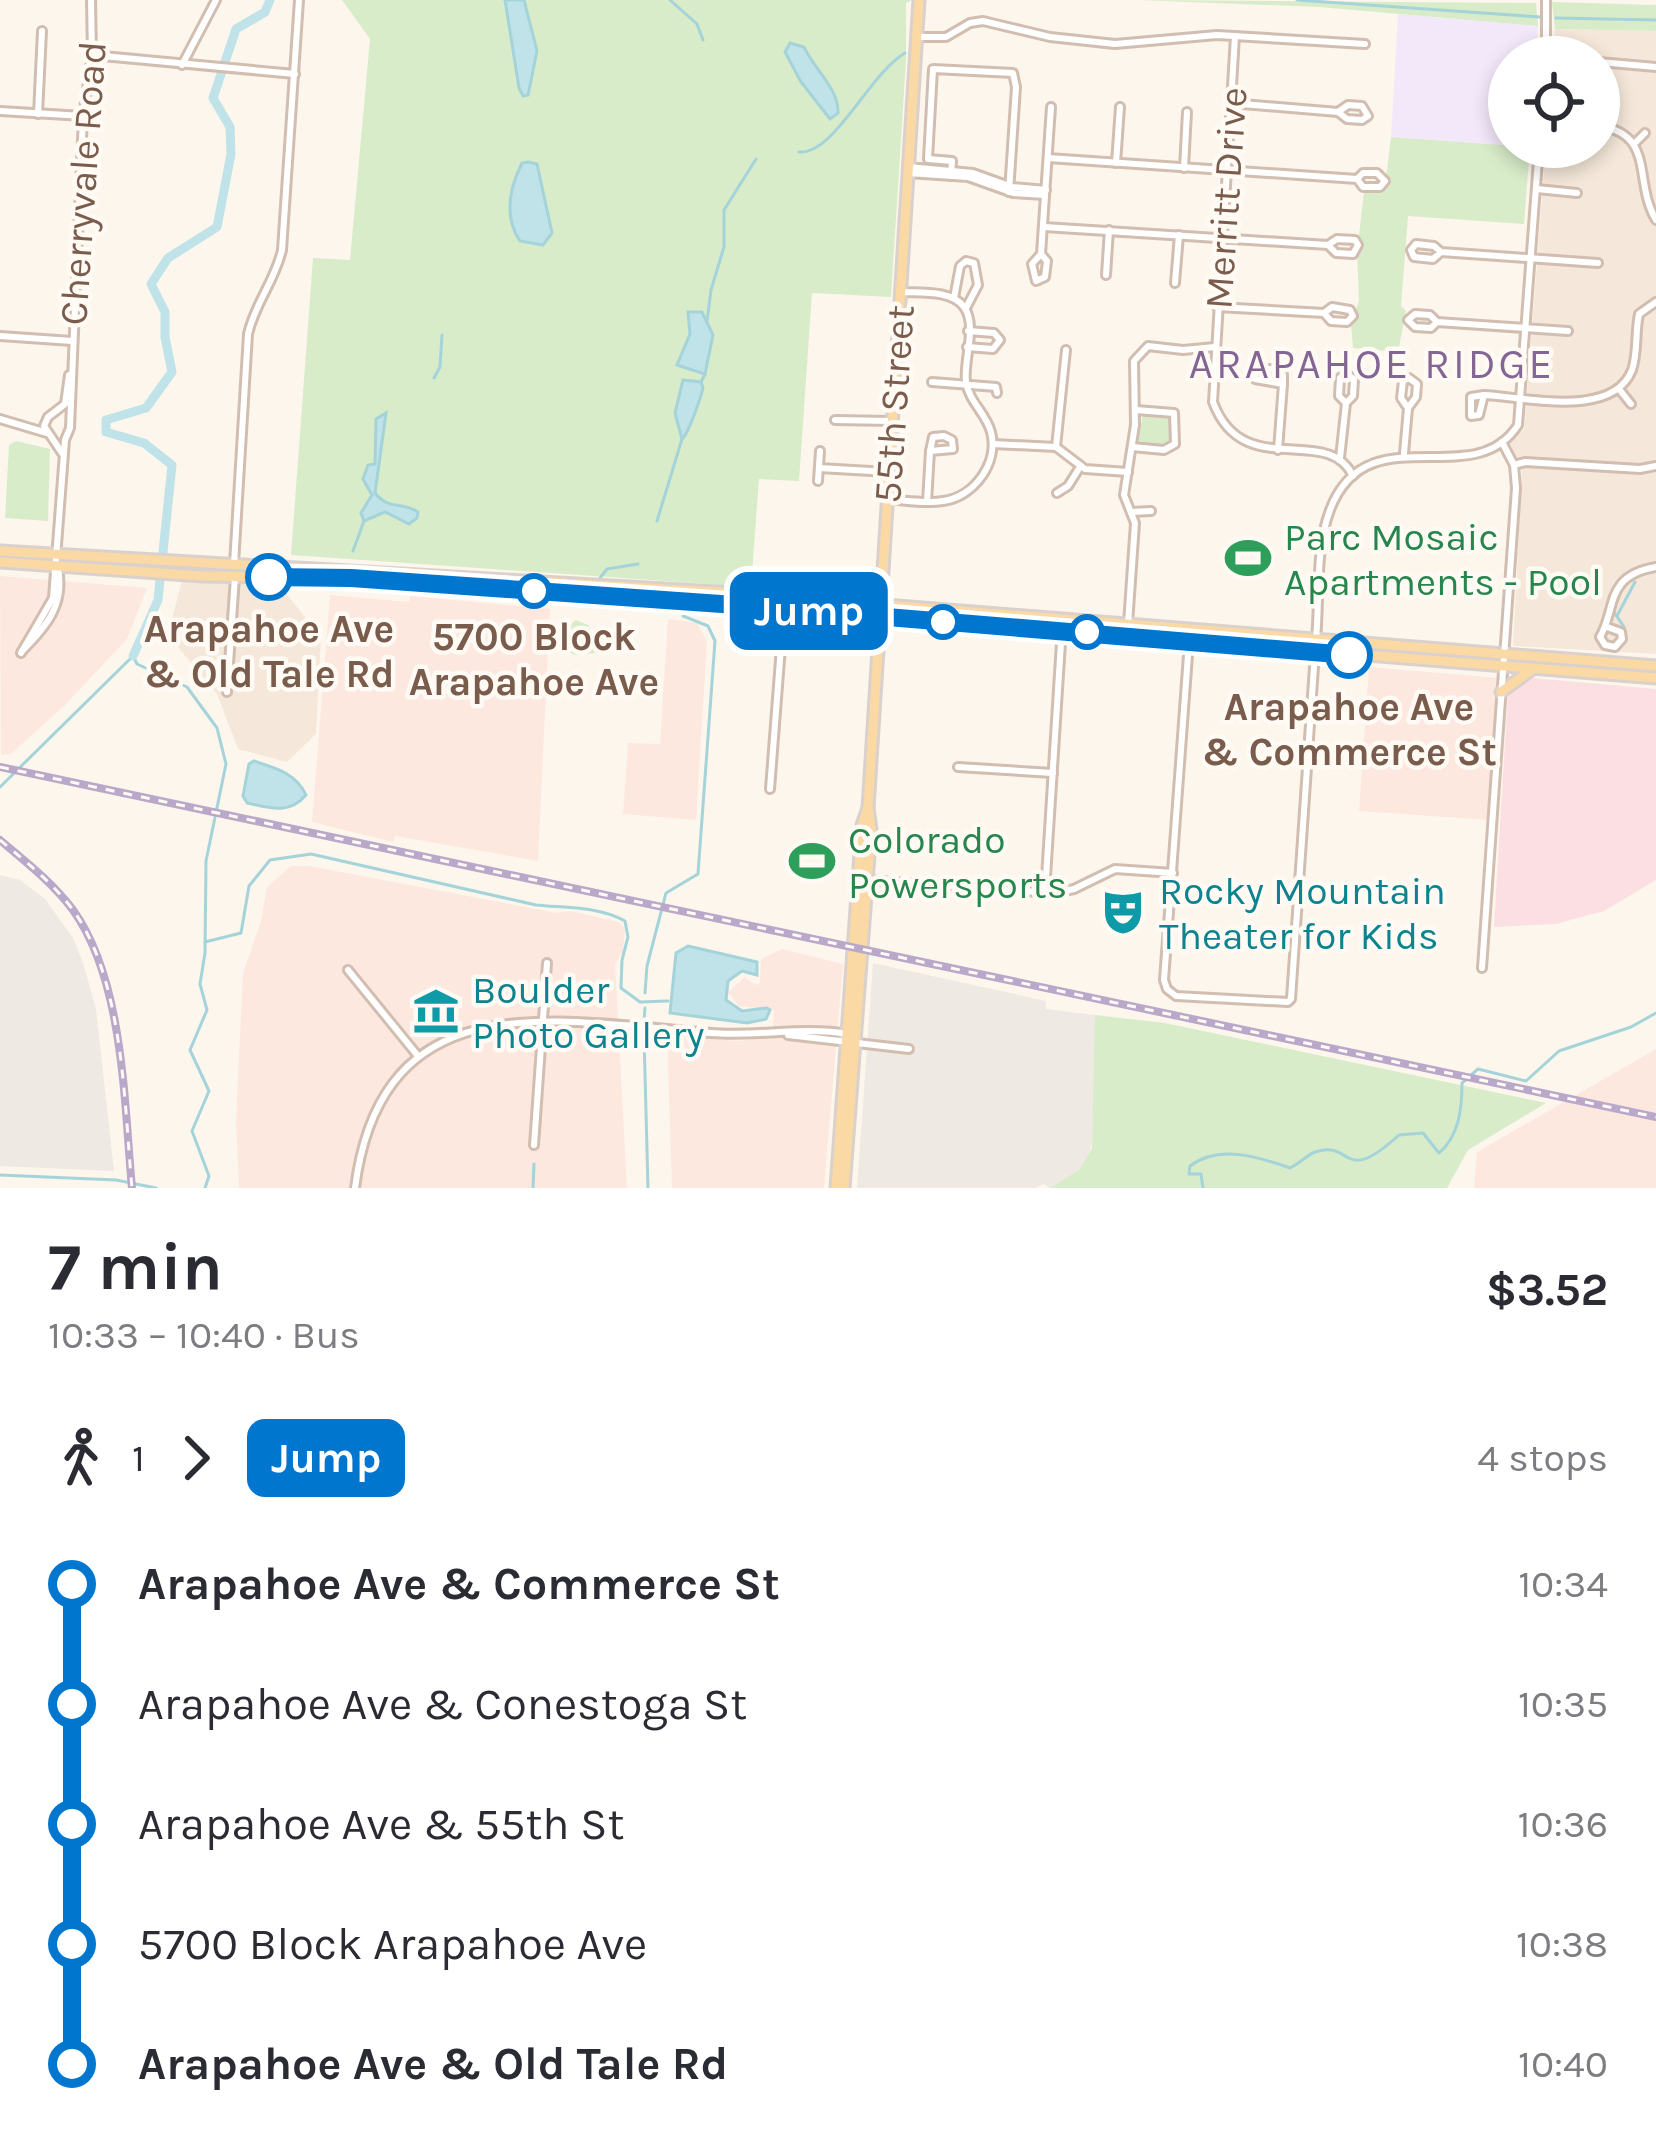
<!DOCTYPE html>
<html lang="en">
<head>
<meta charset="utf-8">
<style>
	:root { --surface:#fff; --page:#f2f2f3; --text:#2b2b33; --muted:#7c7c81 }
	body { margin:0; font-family:Karla,sans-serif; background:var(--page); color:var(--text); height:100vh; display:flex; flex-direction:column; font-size:45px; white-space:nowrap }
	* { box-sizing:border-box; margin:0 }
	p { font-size:39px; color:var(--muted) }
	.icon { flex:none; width:66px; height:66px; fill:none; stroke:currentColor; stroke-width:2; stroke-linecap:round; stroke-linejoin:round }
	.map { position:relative; height:1188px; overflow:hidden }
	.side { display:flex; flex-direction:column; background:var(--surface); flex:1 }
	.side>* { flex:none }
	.badge { padding:0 24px; border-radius:18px; font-size:42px; line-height:78px }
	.tools { position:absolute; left:1488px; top:36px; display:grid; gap:24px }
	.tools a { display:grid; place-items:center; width:132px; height:132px; border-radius:50%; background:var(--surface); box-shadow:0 6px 18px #0003; font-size:60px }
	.map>.badge { position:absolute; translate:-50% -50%; box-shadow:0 0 0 6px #fff }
	.legs { display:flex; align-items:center; gap:18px; height:132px; padding:0 48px; font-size:39px }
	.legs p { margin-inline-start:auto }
	.summary { display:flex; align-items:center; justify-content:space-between; height:204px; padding:0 48px }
	h1 { font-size:66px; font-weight:700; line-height:90px }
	ul { padding:0 48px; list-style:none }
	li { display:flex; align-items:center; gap:42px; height:120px; font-size:45px }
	li i { display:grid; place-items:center; width:18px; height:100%; margin:0 15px; background:currentColor }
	li i::after { content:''; width:30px; height:30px; margin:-15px; border:9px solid; border-radius:50%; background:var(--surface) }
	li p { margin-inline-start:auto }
	li:first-child i { background:linear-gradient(#0000 50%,currentColor 0) }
	li:last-child i { background:linear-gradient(currentColor 50%,#0000 0) }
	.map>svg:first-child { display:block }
	.residential { fill:#f5e8da }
	.commercial { fill:#fde8e0 }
	.industrial { fill:#efe9e4 }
	.education { fill:#f3e8fa }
	.medical { fill:#fbdfe3 }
	.green { fill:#d8ecc9 }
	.water { fill:#bfe3e8; stroke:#a5d3da; stroke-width:3 }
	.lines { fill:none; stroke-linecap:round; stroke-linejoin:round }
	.stream { stroke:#a5d3da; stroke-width:3 }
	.river { stroke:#bfe3e8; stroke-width:9 }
	.minor-casing { stroke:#d1beb0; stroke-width:12 }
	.major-casing { stroke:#dad1cd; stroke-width:15 }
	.minor { stroke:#fff; stroke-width:6 }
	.major { stroke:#fbd9a5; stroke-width:9 }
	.rail-casing { stroke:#b9a8c9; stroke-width:8 }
	.rail { stroke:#fffaf3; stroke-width:3; stroke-dasharray:9; stroke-linecap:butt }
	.line-1-casing { stroke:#fff; stroke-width:27 }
	.line-1 { stroke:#0076ce; stroke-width:18 }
	.stop-1-dot { fill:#fff; stroke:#0076ce; stroke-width:6 }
	.labels { text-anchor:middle; stroke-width:9; stroke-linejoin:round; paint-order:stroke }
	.street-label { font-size:39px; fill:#7a5c4d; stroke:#fffaf3 }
	.leisure-label { font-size:39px; fill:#27864d; stroke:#fffaf3; text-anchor:start }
	.stop-label { font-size:39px; font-weight:bold; fill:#7a5c4d; stroke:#fffaf3 }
	.culture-label { font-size:39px; fill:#0d838f; stroke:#fffaf3; text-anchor:start }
	.neighbourhood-label { font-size:42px; letter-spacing:3px; fill:#846695; stroke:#fffaf3 }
</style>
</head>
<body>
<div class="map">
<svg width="1656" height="1188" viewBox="0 0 1656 1188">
	<rect width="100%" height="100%" fill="#fdf6ec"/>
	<!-- residential -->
	<g class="residential">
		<path d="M1555,29l101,2v623l-143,-8 9,-175 -12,-27 14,-15 22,-282h53v-90h-46z"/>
		<path d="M182,581l98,5 41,51 -5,97 -29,28 -49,-13 -21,-55 -45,-54 -2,-14z"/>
	</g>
	<!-- commercial -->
	<g class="commercial">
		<path d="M0,576l147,12 -20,51 -62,66 -54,49 -10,1z"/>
		<path d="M330,595l79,7 1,-6 140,13 -12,252 -143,-25 -2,6 -81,-20z"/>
		<path d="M668,619l29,4 10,18 -11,179 -73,-6 5,-71 32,1z"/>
		<path d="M1369,667l130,11 -11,142 -129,-9z"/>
		<path d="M291,866h18l248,47 14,-2 47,11 7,6 -2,23 -8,13 12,224h-388l-3,-68 7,-147 18,-52 6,-34z"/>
		<path d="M782,949l61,15 -19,224h-152l-5,-153 70,6 35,-3 2,-28 -35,-4 -11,-14 17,-15 10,8 5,-2 1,-24z"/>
		<path d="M1656,1049v139h-182l3,-36z"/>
	</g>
	<!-- industrial -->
	<g class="industrial">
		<path d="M0,875l20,5 25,19 28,39 10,25 13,46 18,162 -114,-5z"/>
		<path d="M873,963l173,38v8l49,6v112l-6,30 -9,12 -30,19 -6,-4 -9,4h-178z"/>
	</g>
	<!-- education -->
	<path class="education" d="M1398,14l140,12 -2,31h-27v89l-118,-9z"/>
	<!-- medical -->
	<path class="medical" d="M1509,676l147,13v191l-52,31 -48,13 -62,3z"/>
	<!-- green -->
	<g class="green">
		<path d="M342,0h570l-6,3v57l-15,237 -79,-4 -13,188 -40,-2 -8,108 -460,-32 22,-297 37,2 20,-221z"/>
		<path d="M1138,0l398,3 2,23 -219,-19z"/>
		<path d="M1552,2l104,3v26l-101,-2z"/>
		<path d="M1391,137l139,10 -6,77 -116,-8 -7,90 5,5 -8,41 -45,-4 -2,-24 8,-23 -2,-48 7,-61 21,-6z"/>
		<path d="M1143,414l30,4 -2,27h-34z"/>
		<path d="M16,441l34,8 -2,72 -43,-3 4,-73z"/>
		<path d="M576,620l12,5 8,17 18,9 -38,4 -13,-5 -4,-8 2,-10z"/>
		<path d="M1095,1015l70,8 381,80 -78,47 -21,38h-397l30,-19 12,-21z"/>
	</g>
	<!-- water -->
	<g class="water">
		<path d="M505,0h19l13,51 -9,44 -5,1 -4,-8z"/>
		<path d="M790,43l14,4c12,25 35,42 34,66l-8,6 -29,-37 -16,-30z"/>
		<path d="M528,162l9,2 15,69 -9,12 -23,-4c-16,-24 -11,-52 2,-78z"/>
		<path d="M688,312h14l11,23 -8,39 -28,-9 13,-31z"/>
		<path d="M683,380l18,2 2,6c-2,9 -15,47 -21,51l-7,-26z"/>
		<path d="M386,413l-11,80c13,17 29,9 43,19l-1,6 -8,6 -24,-12 -21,9 -3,-8 11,-18 -9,-16 5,-14 7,-1 1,-45z"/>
		<path d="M254,761c21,7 42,12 52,34 -17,20 -36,13 -59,8l-4,-7 6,-32z"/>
		<path d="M688,946l69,16v13l-15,-4 -14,10 -2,19 16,11 25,-3 3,2 -4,9 -19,4 -77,-10 6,-60z"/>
	</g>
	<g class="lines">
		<!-- stream -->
		<g class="stream">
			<path d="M670,0l27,24 6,16"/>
			<path d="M1297,0l243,17"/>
			<path d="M1556,18l100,2"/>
			<path d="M799,152c35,3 70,-78 106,-99"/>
			<path d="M707,321l4,-31 13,-43v-37l32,-51"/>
			<path d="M434,378l6,-11 2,-32"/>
			<path d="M701,382l4,-8"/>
			<path d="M657,521l25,-82"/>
			<path d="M353,551l11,-30"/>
			<path d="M600,578l7,-9 31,-5"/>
			<path d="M1612,609l12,18"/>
			<path d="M1617,616l18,-34"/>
			<path d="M0,787l133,-131 4,8 50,23 30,41 9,36 -20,97 -1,92 -5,31 7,26 -17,40 19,41 -17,40 17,45 -4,12"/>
			<path d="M205,942l36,-9 8,-47 21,-26 41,-6 225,51c29,3 62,1 89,16l3,16 -6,23 -1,28 19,14 28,-1"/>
			<path d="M645,993l2,-27 19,-73 32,-19 17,-233 -7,-15 -25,-10"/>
			<path d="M644,1020l1,-12"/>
			<path d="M644,1036l4,152"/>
			<path d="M0,1175l116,5 40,8"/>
			<path d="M533,1188l1,-24"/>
			<path d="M1203,1188l-2,-14h-12l1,-8c29,-22 69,-9 100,2 9,-4 17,-13 25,-16 39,-13 26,36 84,-17l24,-2 16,20c20,-17 23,-44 23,-70l16,-14 48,12 33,-30 72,-24 25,-14"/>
		</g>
		<!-- river -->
		<path class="river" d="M133,656l25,-56 14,-135 -28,-22 -38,-11v-12l40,-12 26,-36 -7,-35v-25l-14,-28 17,-26 49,-31 14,-73 -1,-27 -17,-29 23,-69 29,-17 5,-12"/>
		<!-- minor casing -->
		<g class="minor-casing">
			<g id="minor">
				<path d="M1235,36l-22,366c30,81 114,20 140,74"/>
				<path d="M917,37h29l24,-14 13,-2 67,16 65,7 102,-9 148,9"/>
				<path d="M92,55l203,19"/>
				<path d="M1546,57v-57"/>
				<path d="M1599,62l57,5"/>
				<path d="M182,65l34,-65"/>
				<path d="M1230,103l108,9 9,7 15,1 6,-4 -6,-10 -14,-1 -10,7"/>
				<path d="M0,111l83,5"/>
				<path d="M38,114l4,-83"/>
				<path d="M1599,126c57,8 34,56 57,94"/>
				<path d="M1636,142l9,-9"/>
				<path d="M1048,158l309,21 6,8h17l5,-6 -8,-8h-14l-6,6"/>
				<path d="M1116,163l4,-56"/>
				<path d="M908,167l65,6 39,14 34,3"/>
				<path d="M1184,168l3,-56"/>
				<path d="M908,173l60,4 45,16 32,2"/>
				<path d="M951,176l1,-15 -24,-2 5,-90 80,4 3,14 -7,105"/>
				<path d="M1537,189l40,4"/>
				<path d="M1044,227l284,18 8,8 17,1 5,-9 -3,-5 -18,-1 -9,6"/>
				<path d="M1441,252l-8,7 -19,-2 -3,-7 5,-6 18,2 7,6 157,11"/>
				<path d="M1041,254l-9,10 4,17 9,-4 2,-16 -6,-7 10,-147"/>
				<path d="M1106,275l3,-45"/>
				<path d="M1175,283l4,-48"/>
				<path d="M954,298l6,-32 6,-5 8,2 4,22 -12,23"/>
				<path d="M1217,307l107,6 8,-6 18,3 3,6 -6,6 -16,-1 -7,-8"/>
				<path d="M1437,322l-6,6 -16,-1 -7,-7 7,-6 15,1 7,7 131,9"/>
				<path d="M0,336l72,5"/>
				<path d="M967,347l26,2 7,-9 -6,-7 -26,-2"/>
				<path d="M1272,369l11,6v9l-28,-5 1,-9z"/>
				<path d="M1346,374l8,5 -1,17 -7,7 -7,-7 1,-18z"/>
				<path d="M1409,378l8,6 -1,13 -8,11 -7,-10 2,-17z"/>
				<path d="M932,382l64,5 1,6"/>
				<path d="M1619,389l12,15"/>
				<path d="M1484,395c41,2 129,24 148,-25 6,-17 3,-38 7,-56l17,-12"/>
				<path d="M1484,395l-5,20 -8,1v-19z"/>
				<path d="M0,419l47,14"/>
				<path d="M835,420l56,1"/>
				<path d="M944,436l8,4 1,9 -23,2 3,-14z"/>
				<path d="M993,444l63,3 29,22 43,3"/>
				<path d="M1056,447l10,-97"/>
				<path d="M1132,447l32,3 11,-6 -1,-31 -38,-3"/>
				<path d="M1278,450l5,-66"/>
				<path d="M62,453l-18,-27 4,-9 17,-13 4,-29"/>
				<path d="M1404,453l4,-45"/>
				<path d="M1340,458l6,-55"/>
				<path d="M1514,465l11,-3 115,7 16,-3"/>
				<path d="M819,468l69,4"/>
				<path d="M818,481l2,-30"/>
				<path d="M1057,493l11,-7 12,-19"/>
				<path d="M886,499c19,1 39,5 57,2 31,-4 56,-38 48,-69 -5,-19 -22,-30 -25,-50 -3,-22 12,-56 -2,-75 -12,-17 -43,-14 -62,-15"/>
				<path d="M927,502l3,-51"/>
				<path d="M1131,512l20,-1"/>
				<path d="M234,564l14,-230c7,-31 27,-53 34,-84l17,-250"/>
				<path d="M1128,624l7,-101 -11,-28 11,-70 -1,-64 14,-15 35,4 32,-3"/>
				<path d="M1607,627l14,5 1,7 -7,8 -10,-2 -5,-8c17,-29 4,-61 56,-70"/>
				<path d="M1190,628l-26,352 3,9 9,7 112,6 3,-3 24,-347"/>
				<path d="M1316,639c4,-41 -1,-90 14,-129 37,-98 143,-15 188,-85l21,-278"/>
				<path d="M22,651c24,-24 43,-46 36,-82"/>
				<path d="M21,653l32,-55 12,-158 5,-12 13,-312 9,-61 -1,-55"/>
				<path d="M227,692l8,-115"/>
				<path d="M958,767l95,6"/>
				<path d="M770,789l14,-181"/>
				<path d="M865,880l189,13 20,-4 41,-20 58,4"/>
				<path d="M1045,893l17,-266"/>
				<path d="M1482,968l34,-480 -2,-23 -12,-23"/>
				<path d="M348,970l70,86"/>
				<path d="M788,1035l121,14"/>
				<path d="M534,1145l13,-182"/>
				<path d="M355,1188c27,-209 202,-167 356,-155 45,4 92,-7 137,1"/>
			</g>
		</g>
		<!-- major casing -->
		<g class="major-casing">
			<g id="major">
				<path d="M0,551l734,42 922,73"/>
				<path d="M0,562l203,14 148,2 414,29 891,71"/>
				<path d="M1501,692l29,-21"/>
				<path d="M836,1188l26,-363 6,-17"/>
				<path d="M844,1188l27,-359 -3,-21 51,-808"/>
			</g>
		</g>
		<!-- minor -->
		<use href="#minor" class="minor"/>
		<!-- major -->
		<use href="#major" class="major"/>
		<!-- rail casing -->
		<g class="rail-casing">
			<g id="rail">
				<path d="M0,767l1656,350"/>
				<path d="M0,840c26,22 53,43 73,70 51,71 51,193 59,278"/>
			</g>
		</g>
		<!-- rail -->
		<use href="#rail" class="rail"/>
	</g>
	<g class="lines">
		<!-- line-1 casing -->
		<g class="line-1-casing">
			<path id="line-1" d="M269,577l82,1 414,29 584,48"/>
		</g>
		<!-- line-1 -->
		<use href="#line-1" class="line-1"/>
	</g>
	<!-- icons -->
	<defs>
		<g id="stadium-bare" transform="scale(3.6)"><path d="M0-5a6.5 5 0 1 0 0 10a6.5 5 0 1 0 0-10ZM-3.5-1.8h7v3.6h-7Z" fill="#2e9e5b" stroke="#fffaf3" stroke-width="2.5" paint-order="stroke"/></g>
		<g id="theatre-bare" transform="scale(3.6)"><path d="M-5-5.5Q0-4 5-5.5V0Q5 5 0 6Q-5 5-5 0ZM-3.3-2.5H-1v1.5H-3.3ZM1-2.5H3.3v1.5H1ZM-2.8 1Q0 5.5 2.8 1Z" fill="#0f9aa8" stroke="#fffaf3" stroke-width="2.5" paint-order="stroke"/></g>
		<g id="museum-bare" transform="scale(3.6)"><path d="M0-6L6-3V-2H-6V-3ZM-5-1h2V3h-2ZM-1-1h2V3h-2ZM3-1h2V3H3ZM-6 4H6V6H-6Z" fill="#0f9aa8" stroke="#fffaf3" stroke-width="2.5" paint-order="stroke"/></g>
	</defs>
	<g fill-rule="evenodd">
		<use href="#stadium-bare" x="1248" y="558"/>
		<use href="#stadium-bare" x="812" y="861"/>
		<use href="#theatre-bare" x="1123" y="912"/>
		<use href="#museum-bare" x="436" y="1011"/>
	</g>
	<!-- markers -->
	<g class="stop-1-dot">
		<circle cx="269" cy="577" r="21"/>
		<circle cx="534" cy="591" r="15"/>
		<circle cx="943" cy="622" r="15"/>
		<circle cx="1087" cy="632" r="15"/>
		<circle cx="1349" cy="655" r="21"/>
	</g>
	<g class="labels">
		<!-- street labels -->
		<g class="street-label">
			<text transform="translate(82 183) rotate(-86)" y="14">Cherryvale Road</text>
			<text transform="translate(1225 198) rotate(-86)" y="14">Merritt Drive</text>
			<text transform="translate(893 404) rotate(-86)" y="14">55th Street</text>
		</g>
		<!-- leisure labels -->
		<g class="leisure-label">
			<text x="1284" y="550">Parc Mosaic<tspan x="1284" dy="45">Apartments - Pool</tspan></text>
			<text x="848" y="853">Colorado<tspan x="848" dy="45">Powersports</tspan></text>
		</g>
		<!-- stop labels -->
		<g class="stop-label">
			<text x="269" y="642">Arapahoe Ave<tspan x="269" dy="45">&amp; Old Tale Rd</tspan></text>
			<text x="534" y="650">5700 Block<tspan x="534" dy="45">Arapahoe Ave</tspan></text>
			<text x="1349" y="720">Arapahoe Ave<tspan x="1349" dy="45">&amp; Commerce St</tspan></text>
		</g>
		<!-- culture labels -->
		<g class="culture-label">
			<text x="1159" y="904">Rocky Mountain<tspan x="1159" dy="45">Theater for Kids</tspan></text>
			<text x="472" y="1003">Boulder<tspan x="472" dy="45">Photo Gallery</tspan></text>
		</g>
		<!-- neighbourhood labels -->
		<g class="neighbourhood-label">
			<text x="1372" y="378">ARAPAHOE RIDGE</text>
		</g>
	</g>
</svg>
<div class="tools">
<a><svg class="icon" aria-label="locate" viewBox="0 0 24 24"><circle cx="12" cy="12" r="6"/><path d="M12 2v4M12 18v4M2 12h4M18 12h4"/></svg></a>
</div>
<b class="badge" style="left:809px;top:611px;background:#0076ce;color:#fff">Jump</b>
</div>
<section class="side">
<div class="summary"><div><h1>7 min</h1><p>10:33 – 10:40 · Bus</p></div><b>$3.52</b></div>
<div class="legs"><svg class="icon" aria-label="walk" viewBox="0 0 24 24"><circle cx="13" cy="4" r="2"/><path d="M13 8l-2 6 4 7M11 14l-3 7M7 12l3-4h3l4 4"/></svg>1<svg class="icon" aria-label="forward" viewBox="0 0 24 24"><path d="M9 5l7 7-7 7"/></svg><b class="badge" style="background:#0076ce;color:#fff">Jump</b><p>4 stops</p></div>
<ul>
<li><i style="color:#0076ce"></i><b>Arapahoe Ave &amp; Commerce St</b><p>10:34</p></li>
<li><i style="color:#0076ce"></i><span>Arapahoe Ave &amp; Conestoga St</span><p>10:35</p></li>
<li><i style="color:#0076ce"></i><span>Arapahoe Ave &amp; 55th St</span><p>10:36</p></li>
<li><i style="color:#0076ce"></i><span>5700 Block Arapahoe Ave</span><p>10:38</p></li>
<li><i style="color:#0076ce"></i><b>Arapahoe Ave &amp; Old Tale Rd</b><p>10:40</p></li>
</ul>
</section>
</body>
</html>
